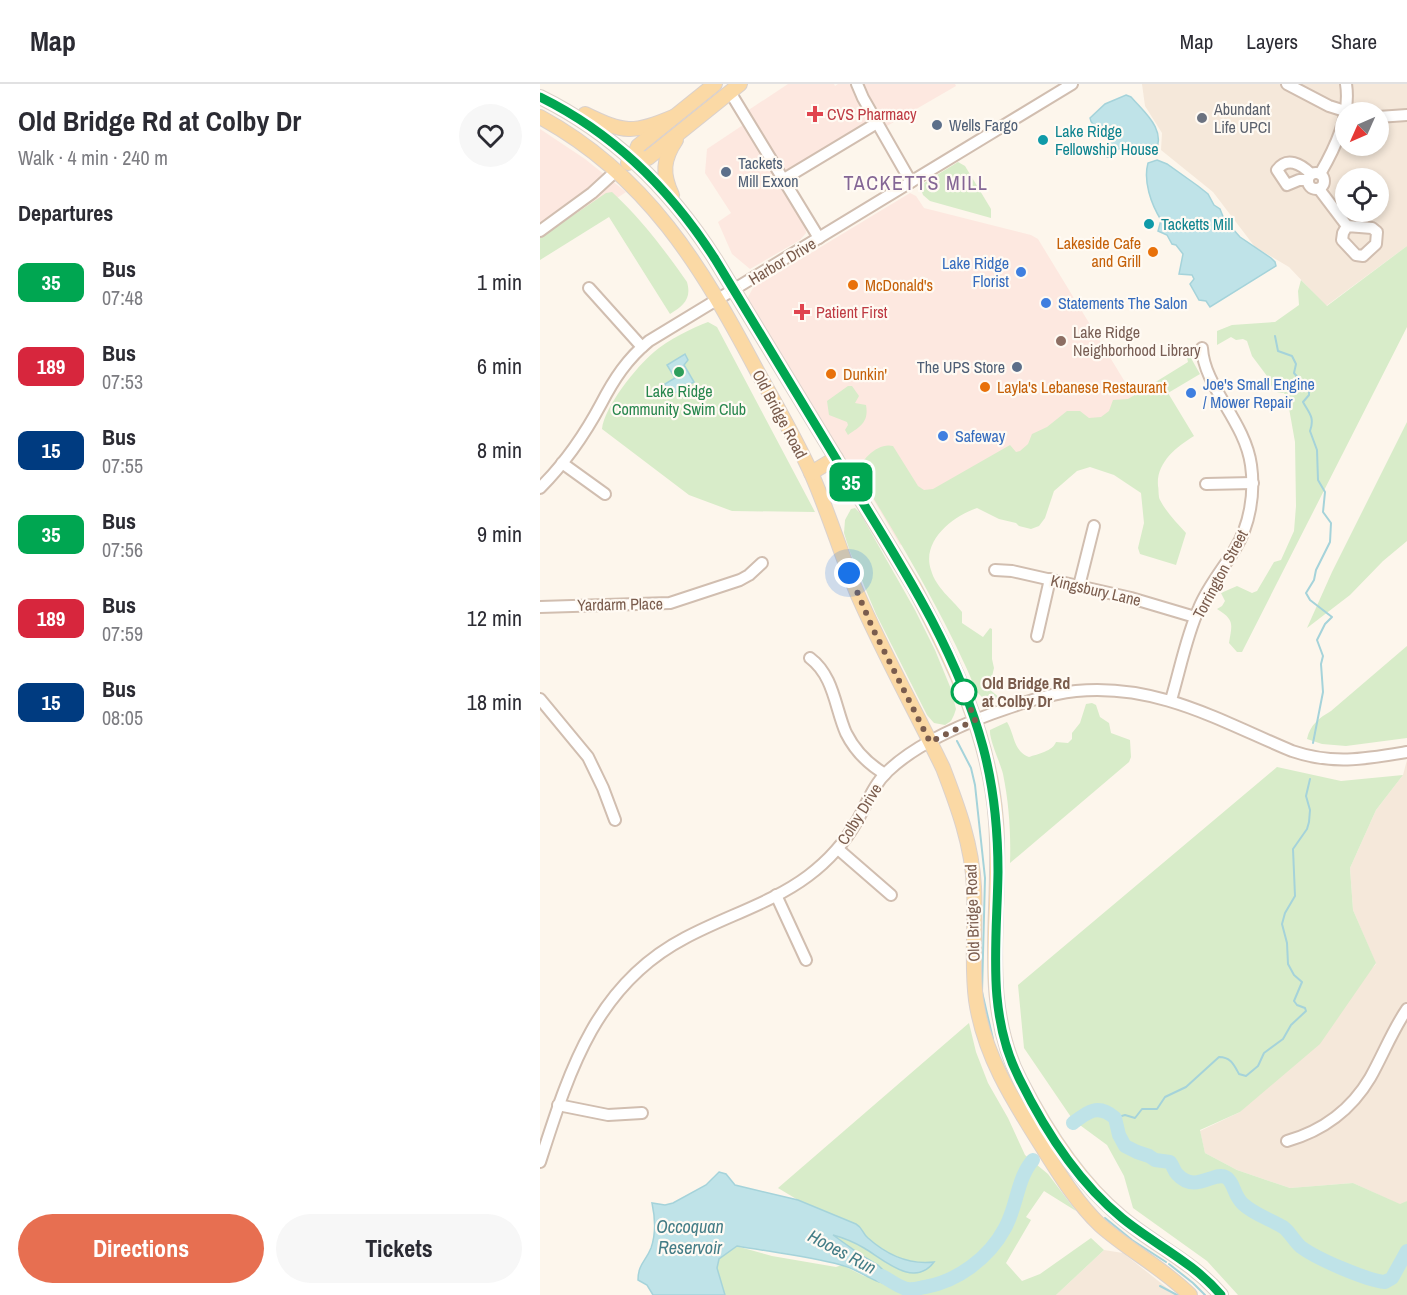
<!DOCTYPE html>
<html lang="en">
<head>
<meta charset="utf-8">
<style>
	:root { --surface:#fff; --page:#f7f7f7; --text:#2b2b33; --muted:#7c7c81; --line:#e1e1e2; --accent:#e76f51 }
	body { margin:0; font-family:"Archivo Narrow",sans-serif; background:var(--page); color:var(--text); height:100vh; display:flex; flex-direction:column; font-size:22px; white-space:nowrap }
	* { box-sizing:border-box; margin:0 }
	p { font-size:20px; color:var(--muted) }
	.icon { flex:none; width:33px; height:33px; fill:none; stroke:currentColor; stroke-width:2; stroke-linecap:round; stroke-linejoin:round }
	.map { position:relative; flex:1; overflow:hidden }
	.details { display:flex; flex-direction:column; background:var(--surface); width:540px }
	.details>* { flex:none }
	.badge { padding:0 12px; border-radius:9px; font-size:21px; line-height:39px }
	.needle { width:39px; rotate:225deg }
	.buttons { position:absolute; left:795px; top:18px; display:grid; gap:12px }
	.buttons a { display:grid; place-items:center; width:54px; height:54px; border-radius:50%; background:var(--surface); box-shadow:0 3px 9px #0003; font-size:30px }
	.you { position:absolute; width:30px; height:30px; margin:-15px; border:4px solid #fff; border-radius:50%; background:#1a73e8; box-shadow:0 0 0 9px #1a73e833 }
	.map>.badge { position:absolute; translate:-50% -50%; box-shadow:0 0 0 3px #fff }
	h2 { padding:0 18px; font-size:22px; line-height:54px }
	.round { display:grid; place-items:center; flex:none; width:63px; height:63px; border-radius:32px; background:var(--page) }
	.overview { display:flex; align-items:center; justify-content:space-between; height:102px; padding:0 18px }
	h1 { font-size:28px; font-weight:800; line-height:45px }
	.cta { display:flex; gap:12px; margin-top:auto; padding:12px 18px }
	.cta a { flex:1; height:69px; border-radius:36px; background:var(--accent); color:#fff; font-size:24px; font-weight:800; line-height:69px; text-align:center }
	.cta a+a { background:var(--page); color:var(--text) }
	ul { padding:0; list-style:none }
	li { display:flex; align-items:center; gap:18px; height:84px; padding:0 18px }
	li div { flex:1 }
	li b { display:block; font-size:22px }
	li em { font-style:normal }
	li .badge { min-width:66px; font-weight:700; text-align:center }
	header { display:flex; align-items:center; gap:36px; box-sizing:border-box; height:84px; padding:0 30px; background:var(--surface); border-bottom:2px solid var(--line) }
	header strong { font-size:28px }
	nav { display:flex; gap:33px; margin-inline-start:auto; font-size:21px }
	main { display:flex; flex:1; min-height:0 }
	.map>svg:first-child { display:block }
	.residential { fill:#f5e8da; fill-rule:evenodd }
	.commercial { fill:#fde8e0 }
	.green { fill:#d8ecc9 }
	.water { fill:#bfe3e8; stroke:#a5d3da; stroke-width:1.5 }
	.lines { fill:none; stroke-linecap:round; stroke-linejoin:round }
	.stream { stroke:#a5d3da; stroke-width:2 }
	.river { stroke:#bfe3e8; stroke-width:14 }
	.minor-casing { stroke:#d1beb0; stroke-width:14 }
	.major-casing { stroke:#dad1cd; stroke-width:16 }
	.minor { stroke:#fff; stroke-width:10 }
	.major { stroke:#fbd9a5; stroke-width:14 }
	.line-casing { stroke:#fff; stroke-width:14 }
	.line { stroke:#00a651; stroke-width:9 }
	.walk { stroke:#7a5c4d; stroke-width:6; stroke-dasharray:0 10.8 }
	.health-dot { fill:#e0444e; stroke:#fffaf3; stroke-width:2 }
	.worship-dot { fill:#6b7280; stroke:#fffaf3; stroke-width:2 }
	.service-dot { fill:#5c6f8a; stroke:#fffaf3; stroke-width:2 }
	.culture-dot { fill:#0f9aa8; stroke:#fffaf3; stroke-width:2 }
	.food-dot { fill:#e8710a; stroke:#fffaf3; stroke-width:2 }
	.shop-dot { fill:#3f7fe0; stroke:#fffaf3; stroke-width:2 }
	.education-dot { fill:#8d6e63; stroke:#fffaf3; stroke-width:2 }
	.leisure-dot { fill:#2e9e5b; stroke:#fffaf3; stroke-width:2 }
	.stop-dot { fill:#fff; stroke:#00a651; stroke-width:3 }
	.labels { text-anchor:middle; stroke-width:4.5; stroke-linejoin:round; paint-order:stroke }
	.worship-label { font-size:16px; fill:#5b616d; stroke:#fffaf3; text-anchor:start }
	.health-label { font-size:16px; fill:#be3a42; stroke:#fffaf3; text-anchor:start }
	.service-label { font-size:16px; fill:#4e5e75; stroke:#fffaf3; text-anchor:start }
	.culture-label { font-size:16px; fill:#0d838f; stroke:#fffaf3; text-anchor:start }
	.food-label { font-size:16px; fill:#c56008; stroke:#fffaf3; text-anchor:start }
	.street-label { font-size:16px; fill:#7a5c4d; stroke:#fffaf3 }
	.shop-label { font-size:16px; fill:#366cbe; stroke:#fffaf3; text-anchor:start }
	.education-label { font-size:16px; fill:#785e54; stroke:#fffaf3; text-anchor:start }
	.leisure-label { font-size:16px; fill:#27864d; stroke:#fffaf3 }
	.stop-label { font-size:16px; font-weight:bold; fill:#7a5c4d; stroke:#fffaf3; text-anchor:start }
	.water-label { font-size:18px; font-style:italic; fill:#437c86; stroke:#fffaf3 }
	.quarter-label { font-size:20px; letter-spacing:1.5px; fill:#846695; stroke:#fffaf3 }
</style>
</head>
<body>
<header>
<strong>Map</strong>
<nav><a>Map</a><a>Layers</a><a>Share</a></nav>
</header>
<main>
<section class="details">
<div class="overview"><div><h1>Old Bridge Rd at Colby Dr</h1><p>Walk · 4 min · 240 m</p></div><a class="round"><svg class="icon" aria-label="heart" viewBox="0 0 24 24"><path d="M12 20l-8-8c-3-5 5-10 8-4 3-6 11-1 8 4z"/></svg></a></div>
<h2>Departures</h2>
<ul>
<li><span class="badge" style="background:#00a651;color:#fff">35</span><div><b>Bus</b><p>07:48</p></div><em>1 min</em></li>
<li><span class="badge" style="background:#d7263d;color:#fff">189</span><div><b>Bus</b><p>07:53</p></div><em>6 min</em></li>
<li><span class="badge" style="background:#003b80;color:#fff">15</span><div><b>Bus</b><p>07:55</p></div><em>8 min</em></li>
<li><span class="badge" style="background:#00a651;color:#fff">35</span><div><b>Bus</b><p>07:56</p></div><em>9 min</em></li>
<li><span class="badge" style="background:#d7263d;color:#fff">189</span><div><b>Bus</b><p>07:59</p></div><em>12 min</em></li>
<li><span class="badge" style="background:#003b80;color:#fff">15</span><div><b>Bus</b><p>08:05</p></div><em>18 min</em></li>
</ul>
<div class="cta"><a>Directions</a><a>Tickets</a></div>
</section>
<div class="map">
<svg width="867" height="1211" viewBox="0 0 867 1211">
	<rect width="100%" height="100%" fill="#fdf6ec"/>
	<!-- residential -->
	<g class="residential">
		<path d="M602,0h265v162l-81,60 -37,-39 -34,-20 -42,-55 -52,-42 1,-17 -17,-27zM806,28h32v34h-32zM806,94h32v34h-32z"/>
		<path d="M867,676v441l-6,4 -48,-22 -63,5 -53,-18 -32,-17 -5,-22 40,-19 136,-148 -23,-54 -3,-42 26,-58 27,-35z"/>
		<path d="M564,1166l19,3 53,42h-120z"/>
	</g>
	<!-- commercial -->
	<g class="commercial">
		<path d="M248,0h46l1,2 3,-2h117l1,2 -69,40 -7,-11 -103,63 28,47 1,8 -6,7 -50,29 -18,-15 -14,-32 13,-9 -26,-40 2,-24 36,-24 -5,-8z"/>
		<path d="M0,45l45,30 41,33 -86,57z"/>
		<path d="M370,109l6,3 8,12 107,27 7,4 101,166 -239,140 -42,-72 -4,2 -105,-171 -1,-7 5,-9z"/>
	</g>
	<!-- green -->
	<g class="green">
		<path d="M418,78l7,4 26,43v9l-61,-17 -7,-6 -2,-6 3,-6z"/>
		<path d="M72,108c29,27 52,57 75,90 5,17 -4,24 -17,32l-61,-97 -69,43v-22l66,-45z"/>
		<path d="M867,162v81l-165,325h-5l-8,-9c3,-19 6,-23 -12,-34l5,-3 3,-5 -4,-8 16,-7 15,7 5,-2 17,-29 7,-2 13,-29 2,-25 -1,-64 -8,-45 -3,-4c-7,0 -10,-1 -13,-8l-5,-2 1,-7 -15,-20 -5,-15 -4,-2 -7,1 -5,-3 -14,8v-14l15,-6 43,-3 24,-17 -1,-14 3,-11 26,26z"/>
		<path d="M168,238l9,5 98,185 -83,-1 -43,-16 -87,-66c2,-22 35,-63 52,-77 14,-12 38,-24 54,-30z"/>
		<path d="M647,267l13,23 -32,19 26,43c-18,11 -38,27 -36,50 1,4 0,10 2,14 6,12 17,23 26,33l-10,32 -36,-11 -2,-6 6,-25 -3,-30 -27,-18 -24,-8 -13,4 -23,20 -9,27 -6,8 -8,3 -12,-3 -3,-3 -17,-4 -22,-11c-24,8 -56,33 -46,62 5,18 21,29 31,42v11l21,14 7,-9 2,1v30l2,9 -5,21 11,9 -7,2 -11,-3 -5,-5c-32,-76 -76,-149 -119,-219 2,-13 20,-31 35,-27l25,40 6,4 9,-1 77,-44 6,7 4,-1 8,-7 4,-10 15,-7 20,-16h13l9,7 12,-1 8,-6 4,-11 15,-1 60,-37 -2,-10z"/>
		<path d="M308,302h4l7,10 -4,7 11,2c3,17 -5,21 -18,30l-3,-5 3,-5 -1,-3 -18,-7 -2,-14z"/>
		<path d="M867,338v119l-24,20 -33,34 -43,33 25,-56z"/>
		<path d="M315,424l5,5 55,97 20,40 16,39 5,20 -2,6 -3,6 -6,4 -11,-2 -7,-8 -51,-101 -26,-62 -6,-19 1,-13 6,-11z"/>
		<path d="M867,562v92l-61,8 -24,-2 -15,-5c3,-14 12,-21 24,-28z"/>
		<path d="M552,619l4,2 4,12 9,6 2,10 19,7 1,17 -2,5 -119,101c1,-30 -1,-60 -7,-89 -3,-12 -14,-34 -13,-44l17,-8c8,13 6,29 22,35 9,-3 24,-6 27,-15l12,1 4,-4v-6l8,-10 6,-19z"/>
		<path d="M737,683l64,14 62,-6 -27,35 -26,58 3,42 23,53 -56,81 -80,68 -40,18 5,23 32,17 53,18 63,-5 47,21 7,-3v94h-169l-31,-34 -74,-53 -9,-32 -17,-31 -34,-25 -49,-72 -6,-63z"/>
		<path d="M429,939l7,29 12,31 20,35 17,37 23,19 28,37 -32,-20 -18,26 5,3 -25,43 16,18 18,-7 51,-36 13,12 -48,45h-331l-8,-27 2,-9 17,-13 36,10 64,11 6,-2 22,11 32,8 -18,-19 -17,-10 -29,-21c11,3 21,7 30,13 15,8 37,29 55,25 5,-1 11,-6 16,-10 -25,3 -47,-8 -65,-24 -6,-5 -6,-10 -12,-14l-58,-24 -20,-12z"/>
	</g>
	<!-- water -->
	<g class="water">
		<path d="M586,11l5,2c14,16 36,33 24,56l-4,-1 -9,2 -8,-3 -1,-6c-11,0 -16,4 -22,13l-4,-1 -1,-4 2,-7v-9c-5,-7 -17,-10 -18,-19l15,-14z"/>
		<path d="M617,76l10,4 31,22 10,8 6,11 6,4 4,10 16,18 31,21 4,4 1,4 -66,41 -4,-6 -7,-1 -9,-16 4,-5 -2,-4 -13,-1 4,-20 -7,-9 -4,-1 -5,-9 -9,-4 3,-11c-10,-16 -18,-39 -13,-57z"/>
		<path d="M145,270l3,6 -4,5 10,17 -23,13 -6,-11 10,-6 -8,-13z"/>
		<path d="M179,1088l7,2 9,11 63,15 58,24c7,4 6,9 12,14 19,17 40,27 66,24 -20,27 -51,-3 -70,-14 -10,-6 -20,-10 -31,-13l28,20 17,10 19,19c-23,2 -35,-14 -56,-19 -34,-9 -70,-13 -104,-19l-18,13 -2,9 8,27h-72l-6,-10 -9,-5c0,-16 8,-19 13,-32 5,-14 4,-31 1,-45l13,2 8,-2 33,-18z"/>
	</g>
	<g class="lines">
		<!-- stream -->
		<g class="stream">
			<path d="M735,252l3,15 14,5 4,8 -2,9 15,18v4l-6,7c6,11 12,15 7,29l7,19 1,30 7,12 -2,20 8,11 -1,19 -14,28 -2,10 -8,13 4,7 22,17 -7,7 -8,16 6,16 -2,8 2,28 -10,51"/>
			<path d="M417,657l14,27 4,17 10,93 -3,114 11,47"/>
			<path d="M575,1034l10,-3 10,3 7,-9h15l8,-12 21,-10 33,-30c12,0 15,8 20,17l7,2 12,-10 6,-13 19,-14 8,-14 15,-14 -1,-3 -8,-3 -3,-4 8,-19 -8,-7 -6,-11 -1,-21 -5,-19 3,-11 10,-17 -2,-47 14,-20 2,-7 1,-12 -4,-14 4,-17"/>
			<path d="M565,1134l27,22 34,22"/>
			<path d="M629,1180l24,19 12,12"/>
			<path d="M620,1202l17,9"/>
		</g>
		<!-- river -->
		<g class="river">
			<path d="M533,1039c14,-11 25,-20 42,-5l4,17 6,11 12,6 12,4 6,4 15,2c3,4 4,9 7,12 19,21 38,-5 50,4 7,5 7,18 16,26 12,11 27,15 40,23 7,5 11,14 18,20 16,12 65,33 84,35l7,-4 15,-27"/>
			<path d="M342,1192c8,4 16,11 25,13 6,1 12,-1 18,-2 33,-6 64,-29 80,-59 12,-21 12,-50 28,-68"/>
		</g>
		<!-- minor casing -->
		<g class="minor-casing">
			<g id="minor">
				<path d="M317,0l6,14 48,84"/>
				<path d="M747,0l42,22 19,6"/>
				<path d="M190,8l89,146"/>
				<path d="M838,33l29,-2"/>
				<circle cx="776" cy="97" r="8"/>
				<path d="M780,90c15,-26 31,-59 26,-90"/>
				<path d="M244,95l93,-56"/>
				<path d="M767,96h-8l-12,5 -10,-15c10,-14 24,-6 34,4"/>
				<path d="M779,105l28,37"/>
				<path d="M807,142l25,2 5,4 -1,12 -13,12 -7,-1 -14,-15 1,-7z"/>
				<path d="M0,147l52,-38 24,-22"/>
				<path d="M49,204l53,59"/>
				<path d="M22,379l43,31"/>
				<path d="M666,400l47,-1"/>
				<path d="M0,404c24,-24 45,-54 61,-84 13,-25 26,-45 48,-63l423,-257"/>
				<path d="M455,486l17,1 119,27 64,19"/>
				<path d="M539,502l15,-60"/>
				<path d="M0,523l130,-4 70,-23 9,-5 13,-12"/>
				<path d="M497,552l13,-57"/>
				<path d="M270,574c24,18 25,50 36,75 9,18 22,31 39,41"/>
				<path d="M0,615l48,58 15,31 12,32"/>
				<path d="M631,616c9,-30 15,-63 28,-92 9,-22 24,-39 36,-59 15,-24 20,-56 16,-84 -6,-44 -47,-78 -49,-117"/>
				<path d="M298,765l53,46"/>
				<path d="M236,811l30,65"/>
				<path d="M18,1021l50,10 34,-2"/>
				<path d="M747,1057c35,-10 64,-31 83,-63 13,-23 22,-47 37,-69"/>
				<path d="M0,1078c29,-90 55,-177 145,-224 41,-22 87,-35 123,-62 20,-15 37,-34 49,-55 10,-17 16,-36 31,-50 27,-26 68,-44 103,-57 28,-10 56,-20 85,-23 81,-8 144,30 216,60 41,14 73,8 115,1"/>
			</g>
		</g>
		<!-- major casing -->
		<g class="major-casing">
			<g id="major">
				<path d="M0,13c73,36 131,93 175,162l199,328c39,74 76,149 82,234 7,87 -18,177 24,259 25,49 58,101 101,137 33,28 71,44 100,78"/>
				<path d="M45,30c39,19 48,20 88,3"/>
				<path d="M0,33c107,58 162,150 217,254 19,34 39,68 55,104 17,39 29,79 45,118 26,60 58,117 86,175 15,39 29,77 31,119 2,38 -3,75 2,113 8,56 38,102 67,148 17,27 34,55 57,77 28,25 63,43 90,70"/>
				<path d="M93,75l5,-13 77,-62"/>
				<path d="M88,79l5,-4 15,-1 92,-74"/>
				<path d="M132,111c-10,-21 -9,-36 4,-55"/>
				<path d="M271,389l25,-15"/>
			</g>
		</g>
		<!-- minor -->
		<use href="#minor" class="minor"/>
		<!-- major -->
		<use href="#major" class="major"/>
	</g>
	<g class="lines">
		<!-- line casing -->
		<g class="line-casing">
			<path id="line" d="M0,13c73,36 131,93 175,162 47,77 93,154 140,231 50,81 103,164 128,257 11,41 15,83 15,125 -1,71 -12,141 21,206 25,51 59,104 103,140 33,27 70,43 99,77"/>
		</g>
		<!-- line -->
		<use href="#line" class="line"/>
		<!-- walk -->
		<path class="walk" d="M309,489l24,56 57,113 45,-22 -11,-28"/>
	</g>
	<!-- markers -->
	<g class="health-dot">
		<path d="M272 21h6v6h6v6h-6v6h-6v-6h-6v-6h6z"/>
		<path d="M259 219h6v6h6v6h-6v6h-6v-6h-6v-6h6z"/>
	</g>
	<circle class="worship-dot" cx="662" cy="34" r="6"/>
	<g class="service-dot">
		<circle cx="397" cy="41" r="6"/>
		<circle cx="186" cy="88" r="6"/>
		<circle cx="477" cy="283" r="6"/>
	</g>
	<g class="culture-dot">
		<circle cx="503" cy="56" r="6"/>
		<circle cx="609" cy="140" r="6"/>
	</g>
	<g class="food-dot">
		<circle cx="613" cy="168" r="6"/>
		<circle cx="313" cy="201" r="6"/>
		<circle cx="291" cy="290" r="6"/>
		<circle cx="445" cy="303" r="6"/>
	</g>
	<g class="shop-dot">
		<circle cx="481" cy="188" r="6"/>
		<circle cx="506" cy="219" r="6"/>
		<circle cx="651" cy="309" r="6"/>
		<circle cx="403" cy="352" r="6"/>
	</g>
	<circle class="education-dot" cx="521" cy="257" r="6"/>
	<circle class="leisure-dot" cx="139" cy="288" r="6"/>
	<circle class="stop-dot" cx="424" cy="608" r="12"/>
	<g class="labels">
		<!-- worship labels -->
		<g class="worship-label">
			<text x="674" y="31">Abundant<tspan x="674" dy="18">Life UPCI</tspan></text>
		</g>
		<!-- health labels -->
		<g class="health-label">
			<text x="287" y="36">CVS Pharmacy</text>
			<text x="276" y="234">Patient First</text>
		</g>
		<!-- service labels -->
		<g class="service-label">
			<text x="409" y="47">Wells Fargo</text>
			<text x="198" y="85">Tackets<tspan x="198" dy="18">Mill Exxon</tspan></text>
			<text x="465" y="289" text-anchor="end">The UPS Store</text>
		</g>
		<!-- culture labels -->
		<g class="culture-label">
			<text x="515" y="53">Lake Ridge<tspan x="515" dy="18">Fellowship House</tspan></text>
			<text x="621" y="146">Tacketts Mill</text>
		</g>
		<!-- food labels -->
		<g class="food-label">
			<text x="601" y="165" text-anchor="end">Lakeside Cafe<tspan x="601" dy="18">and Grill</tspan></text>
			<text x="325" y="207">McDonald's</text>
			<text x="303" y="296">Dunkin'</text>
			<text x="457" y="309">Layla's Lebanese Restaurant</text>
		</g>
		<!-- street labels -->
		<g class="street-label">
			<text transform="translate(242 177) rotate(-31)" y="6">Harbor Drive</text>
			<text transform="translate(240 330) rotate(62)" y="6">Old Bridge Road</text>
			<text transform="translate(680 490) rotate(-62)" y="6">Torrington Street</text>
			<text transform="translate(556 506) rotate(13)" y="6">Kingsbury Lane</text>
			<text transform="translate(80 520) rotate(-1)" y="6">Yardarm Place</text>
			<text transform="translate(319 730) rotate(-58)" y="6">Colby Drive</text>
			<text transform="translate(432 829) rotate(-92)" y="6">Old Bridge Road</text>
		</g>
		<!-- shop labels -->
		<g class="shop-label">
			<text x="469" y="185" text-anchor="end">Lake Ridge<tspan x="469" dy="18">Florist</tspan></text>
			<text x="518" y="225">Statements The Salon</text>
			<text x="663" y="306">Joe's Small Engine<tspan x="663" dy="18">/ Mower Repair</tspan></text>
			<text x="415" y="358">Safeway</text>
		</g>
		<!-- education labels -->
		<g class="education-label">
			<text x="533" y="254">Lake Ridge<tspan x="533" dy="18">Neighborhood Library</tspan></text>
		</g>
		<!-- leisure labels -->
		<g class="leisure-label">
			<text x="139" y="313">Lake Ridge<tspan x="139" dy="18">Community Swim Club</tspan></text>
		</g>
		<!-- stop labels -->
		<g class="stop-label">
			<text x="442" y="605">Old Bridge Rd<tspan x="442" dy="18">at Colby Dr</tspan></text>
		</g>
		<!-- water labels -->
		<g class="water-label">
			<text x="150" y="1149">Occoquan<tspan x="150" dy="21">Reservoir</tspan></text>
			<text transform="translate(302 1168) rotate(28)" y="6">Hooes Run</text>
		</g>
		<!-- quarter labels -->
		<g class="quarter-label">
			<text x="376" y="106">TACKETTS MILL</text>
		</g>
	</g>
</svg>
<div class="buttons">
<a><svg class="needle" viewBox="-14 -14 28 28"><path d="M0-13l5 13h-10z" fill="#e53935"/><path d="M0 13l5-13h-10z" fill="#7c7c81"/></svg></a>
<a><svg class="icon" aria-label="locate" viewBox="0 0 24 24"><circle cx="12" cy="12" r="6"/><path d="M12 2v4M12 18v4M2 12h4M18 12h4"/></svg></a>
</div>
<div class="you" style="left:309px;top:489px"></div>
<b class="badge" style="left:311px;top:398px;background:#00a651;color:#fff">35</b>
</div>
</main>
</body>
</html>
